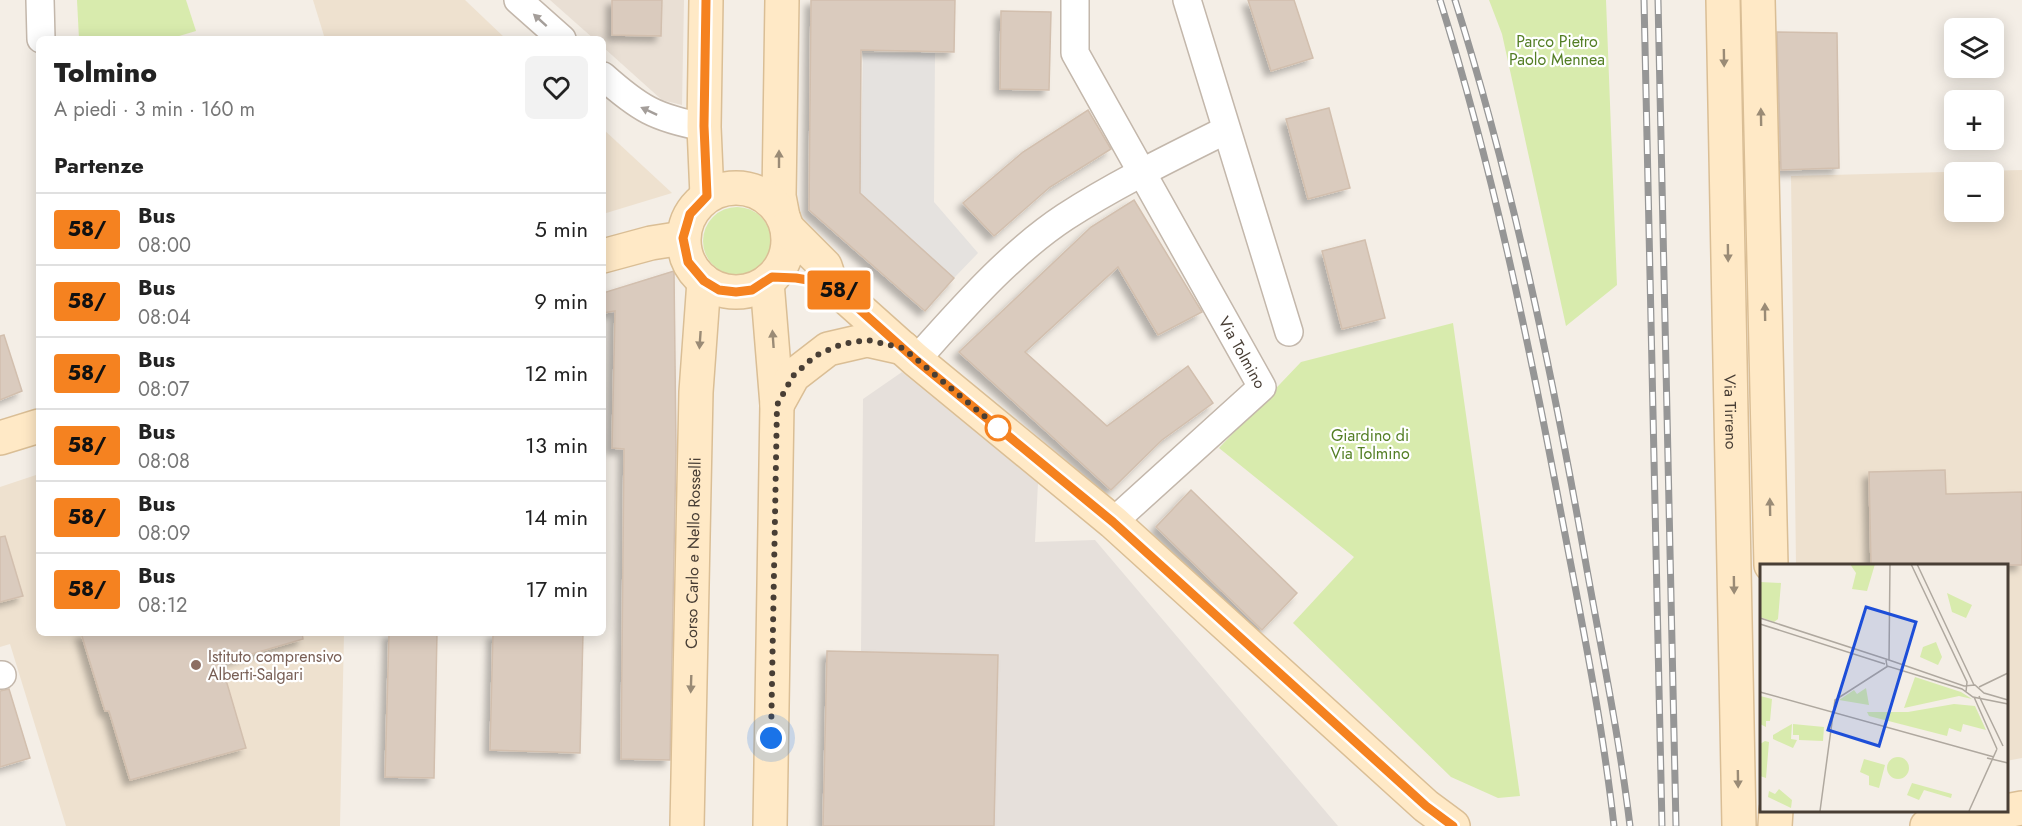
<!DOCTYPE html>
<html lang="it">
<head>
<meta charset="utf-8">
<style>
	:root { --surface:#fff; --page:#f2f2f2; --text:#222; --muted:#767676; --line:#e0e0e0 }
	body { margin:0; font-family:Jost,sans-serif; background:var(--page); color:var(--text); height:100vh; display:flex; flex-direction:column; font-size:22px; white-space:nowrap }
	* { box-sizing:border-box; margin:0 }
	p { font-size:20px; color:var(--muted) }
	.icon { flex:none; width:33px; height:33px; fill:none; stroke:currentColor; stroke-width:2; stroke-linecap:round; stroke-linejoin:round }
	.map { position:relative; flex:1; overflow:hidden }
	.panel { position:absolute; left:36px; top:36px; width:570px; height:600px; display:flex; flex-direction:column; background:var(--surface); border-radius:9px; box-shadow:0 3px 15px #0003 }
	.panel>* { flex:none }
	.badge { padding:0 12px; border-radius:4px; font-size:21px; line-height:39px }
	.controls { position:absolute; left:1944px; top:18px; display:grid; gap:12px }
	.controls a { display:grid; place-items:center; width:60px; height:60px; border-radius:9px; background:var(--surface); box-shadow:0 3px 15px #0003; font-size:30px }
	.you { position:absolute; width:30px; height:30px; margin:-15px; border:4px solid #fff; border-radius:50%; background:#1a73e8; box-shadow:0 0 0 9px #1a73e833 }
	.map>.badge { position:absolute; translate:-50% -50%; box-shadow:0 0 0 3px #fff }
	h2 { padding:0 18px; font-size:22px; line-height:54px }
	.round { display:grid; place-items:center; flex:none; width:63px; height:63px; border-radius:9px; background:var(--page) }
	.summary { display:flex; align-items:center; justify-content:space-between; height:102px; padding:0 18px }
	h1 { font-size:28px; font-weight:800; line-height:45px }
	ul { padding:0; list-style:none }
	li { display:flex; align-items:center; gap:18px; height:72px; padding:0 18px; border-top:2px solid var(--line) }
	li div { flex:1 }
	li b { display:block; font-size:22px }
	li em { font-style:normal }
	li .badge { min-width:66px; font-weight:700; text-align:center }
	.map>svg:first-child { display:block }
	.residential { fill:#e9dfd4 }
	.industrial { fill:#e6e0db }
	.education { fill:#eee1cf; fill-rule:evenodd }
	.green { fill:#d8ebad }
	.parking { fill:#e5e2df }
	.building { fill:#dacbbe; stroke:#d2bfae; stroke-width:1.5; filter:url(#shadow) }
	.lines { fill:none; stroke-linecap:round; stroke-linejoin:round }
	.street-casing { stroke:#c3b7ab; stroke-width:30 }
	.secondary-casing { stroke:#dabe95; stroke-width:36 }
	.street { stroke:#fff; stroke-width:27 }
	.secondary { stroke:#ffe9c6; stroke-width:33 }
	.rail-casing { stroke:#969696; stroke-width:7 }
	.rail { stroke:#fff; stroke-width:4.5; stroke-dasharray:14; stroke-linecap:butt }
	.oneway { fill:#a49e9a }
	.oneway2 { fill:#9a8b76 }
	.line-casing { stroke:#fff; stroke-width:14 }
	.line { stroke:#f58220; stroke-width:9 }
	.walk { stroke:#483e35; stroke-width:6; stroke-dasharray:0 10.8 }
	.stop-dot { fill:#fff; stroke:#f58220; stroke-width:3 }
	.education-dot { fill:#8d6e63; stroke:#fff; stroke-width:2 }
	.labels { text-anchor:middle; stroke-width:4.5; stroke-linejoin:round; paint-order:stroke }
	.park-label { font-size:16px; fill:#537e24; stroke:#fff }
	.street-label { font-size:16px; fill:#483e35; stroke:#fff }
	.education-label { font-size:16px; fill:#785e54; stroke:#fff; text-anchor:start }
	.inset-road { fill:none; stroke:#afa89f; stroke-width:1.5 }
	.view { fill:#1d4ed8; fill-opacity:0.15; stroke:#1d4ed8; stroke-width:3 }
	.inset-edge { fill:none; stroke:#483e35; stroke-width:3 }
</style>
</head>
<body>
<div class="map">
<svg width="2022" height="826" viewBox="0 0 2022 826">
	<defs>
		<filter id="shadow"><feDropShadow dx="-5.5" dy="5.5" stdDeviation="3" flood-color="#0004"/></filter>
	</defs>
	<rect width="100%" height="100%" fill="#f4eee6"/>
	<!-- residential -->
	<path class="residential" d="M550,0h134l-2,105 -20,-5 -59,-53v-8h-9z"/>
	<!-- industrial -->
	<path class="industrial" d="M902,372l136,111 -3,59 60,-2 243,286h-515l4,-175h34l2,-252z"/>
	<!-- education -->
	<g class="education">
		<path d="M313,0h152l41,39h-181z"/>
		<path d="M603,129l69,64 -69,21z"/>
		<path d="M2022,170v588l-16,3v-196h-210l-5,-389zM1954,172h40v40h-40z"/>
		<path d="M39,474v159h305l-4,193h-274l-56,-182 -10,3v-160z"/>
	</g>
	<!-- green -->
	<g class="green">
		<path d="M77,0h109l10,31 -27,8h-90z"/>
		<path d="M1489,0h117l11,285 -51,41 -64,-292z"/>
		<circle cx="737" cy="241" r="34"/>
		<path d="M1453,323l67,473 -22,2 -47,-21 -158,-154 61,-66 -135,-109 82,-86z"/>
	</g>
	<!-- parking -->
	<path class="parking" d="M863,53h72l-1,149 44,51 -24,25 -94,-85z"/>
	<!-- building -->
	<g class="building">
		<path d="M612,0h50l-1,36 -49,-1z"/>
		<path d="M811,0h144l-1,52 -93,-2 -1,143 94,85 -29,33 -116,-101z"/>
		<path d="M1248,0h46l19,58 -42,13z"/>
		<path d="M1001,11l50,1 -2,78 -49,-1z"/>
		<path d="M1777,32l60,1 2,135 -58,2z"/>
		<path d="M1329,108l21,80 -42,11 -22,-80z"/>
		<path d="M1088,110l23,39 -61,38 -56,49 -31,-33 60,-51z"/>
		<path d="M1134,200l68,112 -44,23 -40,-68 -93,85 82,74 81,-60 25,37 -51,37 -51,50 -152,-138 132,-125z"/>
		<path d="M1365,240l20,78 -43,11 -20,-78z"/>
		<path d="M674,271l2,178 -6,311 -49,-1 3,-310 -12,-1 3,-137 -12,2v-20z"/>
		<path d="M4,335l18,56 -22,9v-64z"/>
		<path d="M1945,470l1,24 76,-2v73h-151l-2,-93z"/>
		<path d="M1191,490l106,103 -35,37 -106,-103z"/>
		<path d="M5,536l18,60 -23,6v-65z"/>
		<path d="M81,633h221l1,6 -82,24 25,85 -116,32 -21,-69h-4z"/>
		<path d="M389,633h48l-3,145 -49,-1z"/>
		<path d="M493,633h90l-3,120 -90,-3z"/>
		<path d="M827,651l171,4 -4,171h-171z"/>
		<path d="M9,689l21,69 -30,9v-76z"/>
	</g>
	<g class="lines">
		<!-- street casing -->
		<g class="street-casing">
			<g id="street">
				<path d="M40,0l1,39"/>
				<path d="M518,0l44,39"/>
				<path id="s1" d="M1075,0v53l187,334 -149,135"/>
				<path d="M1187,0l102,332"/>
				<path d="M603,76c36,32 52,42 101,51"/>
				<path d="M916,360c45,-50 93,-106 149,-143 51,-33 107,-60 161,-87"/>
				<path d="M0,675h2"/>
			</g>
		</g>
		<!-- secondary casing -->
		<g class="secondary-casing">
			<g id="secondary">
				<path d="M706,0l-2,127 3,69"/>
				<path d="M782,0l-3,196 4,21"/>
				<path id="s2" d="M1723,0l16,826"/>
				<path d="M1758,0l13,565"/>
				<circle cx="736" cy="240" r="52"/>
				<path d="M787,228l38,38 6,18 85,76 197,162 313,284 27,20"/>
				<path d="M603,256l48,-13 32,-5"/>
				<path d="M767,282l10,123 -7,421"/>
				<path d="M777,405l16,-29 35,-27 39,-9 36,8"/>
				<path d="M0,438l39,-12"/>
				<path id="s3" d="M687,826l9,-434 8,-111"/>
				<path d="M1775,826l1,-16"/>
				<path d="M1927,826l95,-18"/>
			</g>
		</g>
		<!-- street -->
		<use href="#street" class="street"/>
		<!-- secondary -->
		<use href="#secondary" class="secondary"/>
		<!-- rail casing -->
		<g class="rail-casing">
			<g id="rail">
				<path d="M1440,0c52,166 88,338 120,508 20,105 42,211 54,318"/>
				<path d="M1455,0c57,181 96,367 129,553 16,91 35,181 46,273"/>
				<path d="M1644,0l18,826"/>
				<path d="M1658,0l18,826"/>
			</g>
		</g>
		<!-- rail -->
		<use href="#rail" class="rail"/>
	</g>
	<!-- one-way arrows -->
	<defs><path id="oneway-solid" d="M-6-.8H1V-3.2L6.5 0L1 3.2V.8H-6Z" transform="scale(1.5)"/></defs>
	<g class="oneway">
		<use href="#oneway-solid" transform="translate(540 20) rotate(-138)"/>
		<use href="#oneway-solid" transform="translate(649 111) rotate(-155)"/>
	</g>
	<g class="oneway2">
		<use href="#oneway-solid" transform="translate(1724 58) rotate(89)"/>
		<use href="#oneway-solid" transform="translate(1761 117) rotate(-91)"/>
		<use href="#oneway-solid" transform="translate(779 159) rotate(-90)"/>
		<use href="#oneway-solid" transform="translate(1728 253) rotate(89)"/>
		<use href="#oneway-solid" transform="translate(1765 312) rotate(-91)"/>
		<use href="#oneway-solid" transform="translate(773 339) rotate(-94)"/>
		<use href="#oneway-solid" transform="translate(700 340) rotate(94)"/>
		<use href="#oneway-solid" transform="translate(1770 507) rotate(-91)"/>
		<use href="#oneway-solid" transform="translate(1734 585) rotate(89)"/>
		<use href="#oneway-solid" transform="translate(691 684) rotate(92)"/>
		<use href="#oneway-solid" transform="translate(1738 779) rotate(89)"/>
	</g>
	<g class="lines">
		<!-- line casing -->
		<g class="line-casing">
			<path id="line" d="M706,0l-2,126 3,70 -17,18 -7,24 5,24 16,19 15,9 17,2 16,-2 20,-13 24,1 35,6 85,76 197,162 313,284 27,20"/>
		</g>
		<!-- line -->
		<use href="#line" class="line"/>
		<!-- walk -->
		<path class="walk" d="M771,738l6,-333 16,-29 22,-20 27,-12 25,-4 36,8 99,83 -4,-3"/>
	</g>
	<!-- markers -->
	<circle class="stop-dot" cx="998" cy="428" r="12"/>
	<circle class="education-dot" cx="196" cy="665" r="6"/>
	<g class="labels">
		<!-- park labels -->
		<g class="park-label">
			<text x="1557" y="47">Parco Pietro<tspan x="1557" dy="18">Paolo Mennea</tspan></text>
			<text x="1370" y="441">Giardino di<tspan x="1370" dy="18">Via Tolmino</tspan></text>
		</g>
		<!-- street labels -->
		<g class="street-label">
			<text dy="6" stroke="none"><textPath href="#s1" startOffset="396">Via Tolmino</textPath></text>
			<text dy="6" stroke="none"><textPath href="#s2" startOffset="412">Via Tirreno</textPath></text>
			<text dy="6" stroke="none"><textPath href="#s3" startOffset="273">Corso Carlo e Nello Rosselli</textPath></text>
		</g>
		<!-- education labels -->
		<g class="education-label">
			<text x="208" y="662">Istituto comprensivo<tspan x="208" dy="18">Alberti-Salgari</tspan></text>
		</g>
	</g>
	<!-- overview -->
	<g transform="translate(1760 564)">
		<rect width="248" height="248" fill="#f4eee6"/>
		<path d="M90,0h25l-8,27 -15,-2 4,-16zM0,18l21,1 -3,36 -4,3 -14,-5zM187,29l25,12 -6,13 -14,-6zM176,78l6,15 -4,8 -18,-8 3,-10zM155,113l46,15 11,7 -13,-3 -55,12zM106,124l3,17 -30,-5 15,-10 3,4zM0,132l12,3 -2,22h-4v6l-6,-3zM194,140l21,2 11,24 -23,-6 -2,8 -12,-4 -2,8 -78,-20 -2,-4h41zM32,160l-1,15 6,1 -4,8 -20,-9v-4zM33,160l31,3 -1,14 -24,-1v-5h-6zM5,177l4,1 -3,36 -6,-2v-32zM127 204a11 11 0 1 1 22 0a11 11 0 1 1-22 0ZM104,195l21,6 -6,23 -10,-3v-9l-9,-4zM152,219l40,11 -1,4 -27,-8 -5,10 -12,-5zM19,225l13,11 -1,8 -23,-11 1,-6 6,3z" fill="#d8ebad"/>
		<path class="inset-road" d="M151,0l56,118 -1,10M157,0l57,121M0,54l129,42M0,60l125,40M126,96l1,6 75,23 11,8 35,7M129,96l75,26 11,-1 9,8 24,7M129,96l1,-96M219,123l29,-14M0,128l234,65M219,132l24,50M214,133l23,52M227,194l21,5M60,247l15,-111 53,-34M209,247l28,-62"/>
		<path class="view" d="M106,43l50,15 -37,124 -51,-16z"/>
		<rect width="248" height="248" class="inset-edge"/>
	</g>
</svg>
<div class="controls">
<a><svg class="icon" aria-label="layers" viewBox="0 0 24 24"><path d="M12 4l9 5-9 5-9-5zM3 14l9 5 9-5"/></svg></a>
<a>+</a>
<a>−</a>
</div>
<div class="you" style="left:771px;top:738px"></div>
<b class="badge" style="left:839px;top:290px;background:#f58220;color:#111">58/</b>
<section class="panel">
<div class="summary"><div><h1>Tolmino</h1><p>A piedi · 3 min · 160 m</p></div><a class="round"><svg class="icon" aria-label="heart" viewBox="0 0 24 24"><path d="M12 20l-8-8c-3-5 5-10 8-4 3-6 11-1 8 4z"/></svg></a></div>
<h2>Partenze</h2>
<ul>
<li><span class="badge" style="background:#f58220;color:#111">58/</span><div><b>Bus</b><p>08:00</p></div><em>5 min</em></li>
<li><span class="badge" style="background:#f58220;color:#111">58/</span><div><b>Bus</b><p>08:04</p></div><em>9 min</em></li>
<li><span class="badge" style="background:#f58220;color:#111">58/</span><div><b>Bus</b><p>08:07</p></div><em>12 min</em></li>
<li><span class="badge" style="background:#f58220;color:#111">58/</span><div><b>Bus</b><p>08:08</p></div><em>13 min</em></li>
<li><span class="badge" style="background:#f58220;color:#111">58/</span><div><b>Bus</b><p>08:09</p></div><em>14 min</em></li>
<li><span class="badge" style="background:#f58220;color:#111">58/</span><div><b>Bus</b><p>08:12</p></div><em>17 min</em></li>
</ul>
</section>
</div>
</body>
</html>
